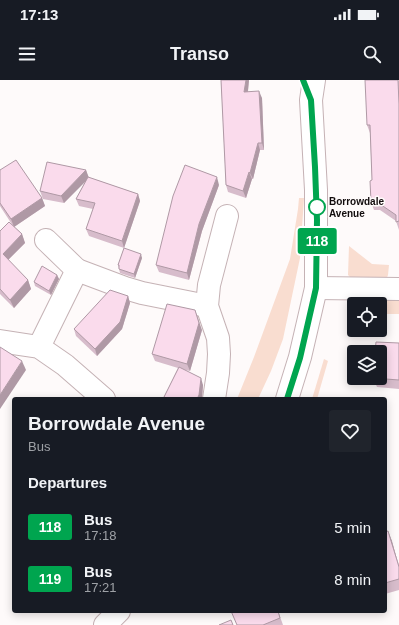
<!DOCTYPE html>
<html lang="en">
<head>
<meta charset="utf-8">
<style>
	:root { --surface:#171b24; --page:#20242c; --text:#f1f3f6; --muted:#9ea1a6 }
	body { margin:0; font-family:Arial,sans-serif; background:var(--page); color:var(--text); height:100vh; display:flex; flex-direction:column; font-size:15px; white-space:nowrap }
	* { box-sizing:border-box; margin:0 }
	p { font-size:13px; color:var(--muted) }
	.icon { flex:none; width:22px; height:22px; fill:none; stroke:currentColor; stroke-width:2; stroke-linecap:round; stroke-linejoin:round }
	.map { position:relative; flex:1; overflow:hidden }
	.details { position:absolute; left:12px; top:317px; width:375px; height:216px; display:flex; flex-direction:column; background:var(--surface); border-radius:4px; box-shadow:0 2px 10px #0003 }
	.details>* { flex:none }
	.badge { padding:0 8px; border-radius:3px; font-size:14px; line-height:26px }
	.fabs { position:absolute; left:347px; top:217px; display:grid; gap:8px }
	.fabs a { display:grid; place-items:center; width:40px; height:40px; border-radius:4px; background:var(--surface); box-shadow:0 2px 10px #0003; font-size:20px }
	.map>.badge { position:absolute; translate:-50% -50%; box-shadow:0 0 0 2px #fff }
	h2 { padding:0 16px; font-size:15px; line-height:36px }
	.round { display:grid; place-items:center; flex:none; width:42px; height:42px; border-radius:4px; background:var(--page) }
	.overview { display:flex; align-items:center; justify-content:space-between; height:68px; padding:0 16px }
	h1 { font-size:19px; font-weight:700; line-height:30px }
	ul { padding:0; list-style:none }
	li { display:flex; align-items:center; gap:12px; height:52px; padding:0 16px }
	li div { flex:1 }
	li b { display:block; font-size:15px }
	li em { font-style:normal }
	li .badge { min-width:44px; font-weight:700; text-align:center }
	.status { display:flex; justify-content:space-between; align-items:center; height:28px; padding:0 20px; background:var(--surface); direction:ltr }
	.status svg { height:11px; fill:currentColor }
	header { display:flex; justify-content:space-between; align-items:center; height:52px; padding:0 16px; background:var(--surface); font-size:18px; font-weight:700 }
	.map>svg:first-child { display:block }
	.green { fill:#f9ddd0 }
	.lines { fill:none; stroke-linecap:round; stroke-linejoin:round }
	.minor-casing { stroke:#c5b2b5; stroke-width:24 }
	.secondary-casing { stroke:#c5b2b5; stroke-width:24 }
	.minor { stroke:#fff; stroke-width:22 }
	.secondary { stroke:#fff; stroke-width:22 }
	.wall { fill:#d7bccb }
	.shaded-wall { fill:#af99a5 }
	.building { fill:#fadbec; stroke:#af99a5 }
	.line-casing { stroke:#fff; stroke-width:9 }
	.line { stroke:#00a54f; stroke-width:6 }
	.stop-dot { fill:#fff; stroke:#00a54f; stroke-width:2 }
	.labels { text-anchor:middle; stroke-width:3; stroke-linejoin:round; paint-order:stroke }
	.stop-label { font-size:10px; font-weight:bold; fill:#120c0d; stroke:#fefafa; text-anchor:start }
</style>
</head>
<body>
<div class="status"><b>17:13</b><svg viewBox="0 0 49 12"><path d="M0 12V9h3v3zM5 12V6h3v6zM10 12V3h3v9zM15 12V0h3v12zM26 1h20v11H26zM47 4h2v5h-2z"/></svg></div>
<header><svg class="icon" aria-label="menu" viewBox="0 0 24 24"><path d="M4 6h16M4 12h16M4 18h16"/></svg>Transo<svg class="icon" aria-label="search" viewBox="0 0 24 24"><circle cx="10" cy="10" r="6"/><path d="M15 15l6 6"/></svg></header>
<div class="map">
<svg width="399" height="545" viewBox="0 0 399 545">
	<rect width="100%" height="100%" fill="#fefafa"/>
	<!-- green -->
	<g class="green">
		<path d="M299,118h5l-4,60 -17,81 -12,32 -13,28h-21l17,-42 36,-98 8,-50z"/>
		<path d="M349,166l23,18 17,1 -1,10 -2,5 -35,-2 -3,-3z"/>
		<path d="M399,218v16h-19v-10h-21l1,-5z"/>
		<path d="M324,279l4,2 -11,38h-5z"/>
	</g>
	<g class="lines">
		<!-- minor casing -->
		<g class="minor-casing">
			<g id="minor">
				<path d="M46,160l31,30"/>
				<path d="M316,208l83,1"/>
				<path d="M0,261l39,6 26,18 39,34"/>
				<path d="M39,267l38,-77 48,18 17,5 65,13"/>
				<path d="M214,319l4,-26 1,-19 -1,-16 -11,-32 2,-21 18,-69"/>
			</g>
		</g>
		<!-- secondary casing -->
		<g class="secondary-casing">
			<g id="secondary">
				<path d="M287,319l13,-42 16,-69v-98l-5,-90 3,-20"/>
				<path d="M105,545l14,-14"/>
			</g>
		</g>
		<!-- minor -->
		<use href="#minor" class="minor"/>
		<!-- secondary -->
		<use href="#secondary" class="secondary"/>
	</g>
	<!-- wall -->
	<g class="wall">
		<path d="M221,0h28l-1,12 14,6 2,52h-4l-7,29h-1l-6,19 -18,-6 -2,-7z"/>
		<path d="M399,0v150l-3,-9 -16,-11h-6l-3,-8 1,-22 -2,-47 -3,-8z"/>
		<path d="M0,90l42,28 3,8 -31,21 8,7 3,9 -17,17 20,20 3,9 -17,19 -14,-14v-63l13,-5 -13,-20z"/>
		<path d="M86,90l2,7 50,17 2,7 -16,47 18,10 -7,20 -15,-5 -2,-8 6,-17 -35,-12 -3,-7 7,-20 -14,-3 -3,-7 10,-19 -22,23 -21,-4 -3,-8z"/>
		<path d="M219,105l-17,46 -13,49 -30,-8 -3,-7z"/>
		<path d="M57,195l2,4 -8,16 -16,-9 -1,-4z"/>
		<path d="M128,216l2,7 -8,26 -25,27 -21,-20 -2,-7z"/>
		<path d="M202,250l-12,41 -5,-1 18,15 -1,14h-38v-2l14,-29 -23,-7 -3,-7z"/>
		<path d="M399,263v46l-22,-2 -4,-9z"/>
		<path d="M388,451l11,34v25l-14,4v-62z"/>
		<path d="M278,531l5,14h-47z"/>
	</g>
	<!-- shaded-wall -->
	<g class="shaded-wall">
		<path d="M246,0h3l-2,19 -3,-7z"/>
		<path d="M259,11l3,7 2,52 -2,-7z"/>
		<path d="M258,63l2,7 -7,29 -3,-6z"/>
		<path d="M86,90l3,8 -25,25 -3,-7z"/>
		<path d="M249,92l3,7 -6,19 -3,-7z"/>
		<path d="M217,97l2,8 -17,46 -13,49 -2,-7 12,-49z"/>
		<path d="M138,114l2,7 -16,47 -2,-7z"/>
		<path d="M42,118l3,8 -31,21 -3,-8z"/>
		<path d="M22,154l3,9 -19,19 -3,-8z"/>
		<path d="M141,174l1,4 -7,20 -1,-4z"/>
		<path d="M57,195l2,4 -8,16 -2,-4z"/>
		<path d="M28,200l3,9 -17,19 -4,-8z"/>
		<path d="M128,216l2,7 -8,26 -25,27 -2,-7z"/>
		<path d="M195,230l7,20 -12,41 -3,-7z"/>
		<path d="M22,281l4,9 -26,39v-14z"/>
		<path d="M201,298l2,7 -1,14h-5z"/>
		<path d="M388,451l4,10 7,26z"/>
	</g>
	<!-- building -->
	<g class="building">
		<path d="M221,0h25l-2,12 15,-1 3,52h-4l-8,30 -1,-1 -6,19 -17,-6z"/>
		<path d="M365,0h33l1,24v117l-3,1v-7l-19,-13h-6l-1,-21 2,-1 -2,-55h-3z"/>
		<path d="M16,80l26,38 -31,21 -11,-16v-33z"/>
		<path d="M47,82l39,8 -25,26 -21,-5z"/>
		<path d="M185,85l32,12 -18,47 -12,49 -31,-8 17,-69z"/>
		<path d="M88,97l50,17 -16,47 -36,-12 9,-26 -19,-4z"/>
		<path d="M9,142l13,12 -19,20 25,26 -18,20 -10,-11v-58z"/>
		<path d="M124,168l17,6 -7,20 -15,-5v-4h-1z"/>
		<path d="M42,186l15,9 -8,16 -15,-9z"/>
		<path d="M110,210l18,6 -8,26 -25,27 -21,-20z"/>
		<path d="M167,224l28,6 4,13 -12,41 -35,-10z"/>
		<path d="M376,262l23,1v37l-26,-2h7v-26h-5z"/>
		<path d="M0,267l22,14 -22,34z"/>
		<path d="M179,287l22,11 -2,17 -2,4h-29l-4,-2z"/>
		<path d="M388,451l11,36v12l-14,4v-51z"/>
		<path d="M231,531h47l2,7 -17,7h-26z"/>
		<path d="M231,540l2,5h-14z"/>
	</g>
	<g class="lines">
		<!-- line casing -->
		<g class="line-casing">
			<path id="line" d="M287,319l13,-41 16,-70 1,-68 -2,-53 -4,-67 -8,-20"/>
		</g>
		<!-- line -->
		<use href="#line" class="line"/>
	</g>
	<!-- markers -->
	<circle class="stop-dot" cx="317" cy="127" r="8"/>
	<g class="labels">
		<!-- stop labels -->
		<g class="stop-label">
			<text x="329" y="125">Borrowdale<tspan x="329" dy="12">Avenue</tspan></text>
		</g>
	</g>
</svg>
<div class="fabs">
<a><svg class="icon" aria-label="locate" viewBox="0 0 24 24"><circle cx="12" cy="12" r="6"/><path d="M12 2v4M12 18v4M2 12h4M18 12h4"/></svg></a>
<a><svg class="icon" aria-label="layers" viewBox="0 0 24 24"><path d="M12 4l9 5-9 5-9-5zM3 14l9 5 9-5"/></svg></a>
</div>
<b class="badge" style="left:317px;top:161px;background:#00a54f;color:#fff">118</b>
<section class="details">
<div class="overview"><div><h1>Borrowdale Avenue</h1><p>Bus</p></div><a class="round"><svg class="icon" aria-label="heart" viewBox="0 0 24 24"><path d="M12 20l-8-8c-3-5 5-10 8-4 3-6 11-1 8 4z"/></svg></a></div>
<h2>Departures</h2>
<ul>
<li><span class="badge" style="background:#00a54f;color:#fff">118</span><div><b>Bus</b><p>17:18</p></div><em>5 min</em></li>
<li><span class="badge" style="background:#00a54f;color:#fff">119</span><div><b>Bus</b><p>17:21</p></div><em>8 min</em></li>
</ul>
</section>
</div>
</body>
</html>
